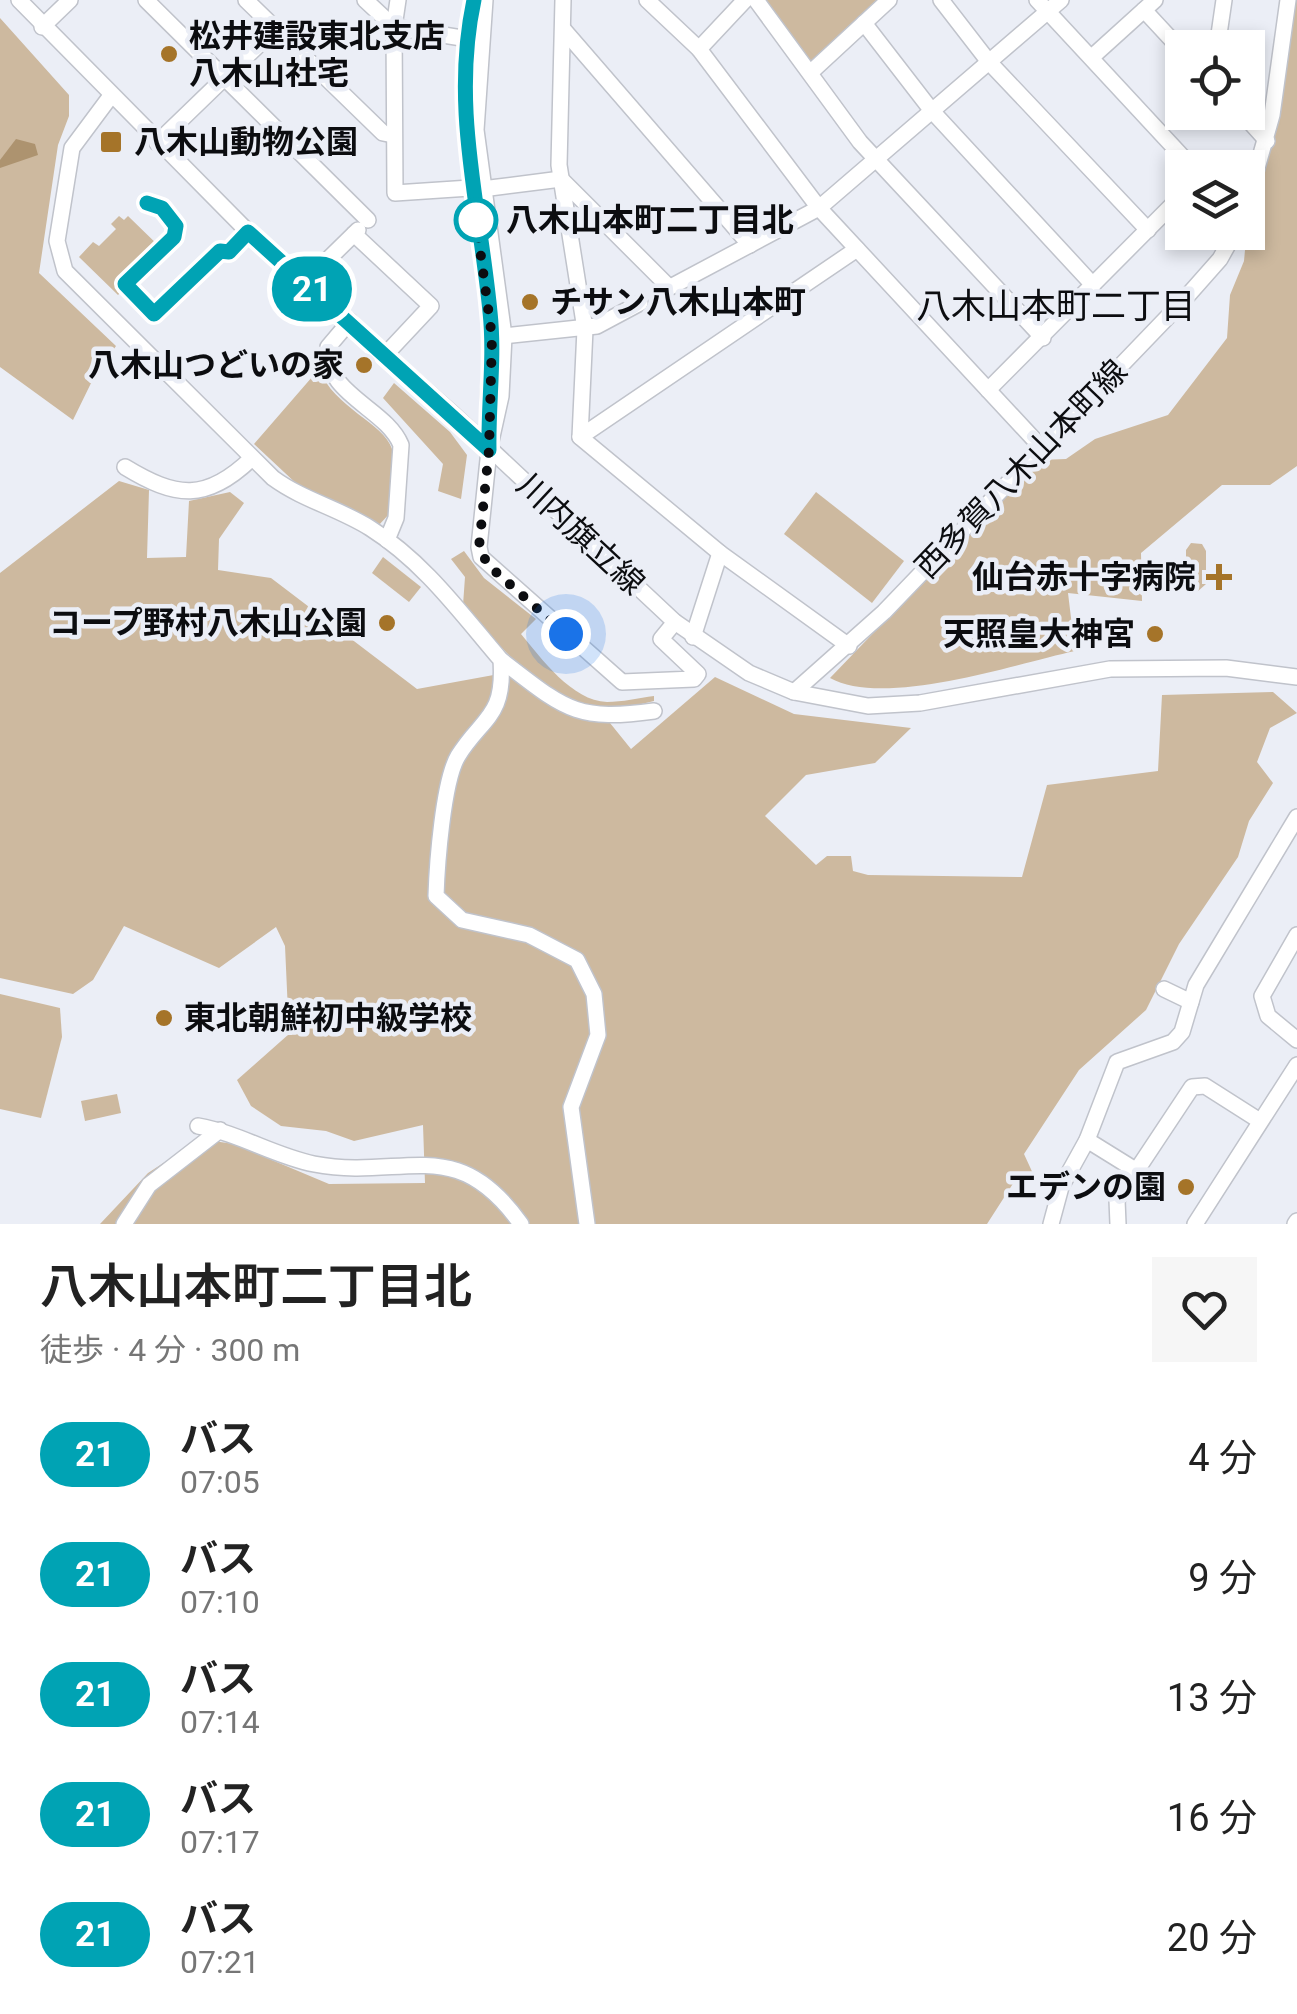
<!DOCTYPE html>
<html lang="ja">
<head>
<meta charset="utf-8">
<style>
	:root { --surface:#fff; --page:#f6f6f6; --text:#222; --muted:#767676 }
	body { margin:0; font-family:Roboto,"Noto Sans JP",sans-serif; background:var(--page); color:var(--text); height:100vh; display:flex; flex-direction:column; font-size:38px; white-space:nowrap }
	* { box-sizing:border-box; margin:0 }
	p { font-size:32px; color:var(--muted) }
	.icon { flex:none; width:55px; height:55px; fill:none; stroke:currentColor; stroke-width:2; stroke-linecap:round; stroke-linejoin:round }
	.map { position:relative; height:1224px; overflow:hidden }
	.side { display:flex; flex-direction:column; background:var(--surface); flex:1 }
	.side>* { flex:none }
	.badge { padding:0 20px; border-radius:32px; font-size:35px; line-height:65px }
	.controls { position:absolute; left:1165px; top:30px; display:grid; gap:20px }
	.controls a { display:grid; place-items:center; width:100px; height:100px; border-radius:0px; background:var(--surface); box-shadow:0 5px 15px #0003; font-size:50px }
	.you { position:absolute; width:50px; height:50px; margin:-25px; border:8px solid #fff; border-radius:50%; background:#1a73e8; box-shadow:0 0 0 15px #1a73e833 }
	.map>.badge { position:absolute; translate:-50% -50%; box-shadow:0 0 0 5px #fff }
	.round { display:grid; place-items:center; flex:none; width:105px; height:105px; border-radius:0px; background:var(--page) }
	.headline { display:flex; align-items:center; justify-content:space-between; height:170px; padding:0 40px }
	h1 { font-size:48px; font-weight:600; line-height:75px }
	ul { padding:0; list-style:none }
	li { display:flex; align-items:center; gap:30px; height:120px; padding:0 40px }
	li div { flex:1 }
	li b { display:block; font-size:38px }
	li em { font-style:normal }
	li .badge { min-width:110px; font-weight:700; text-align:center }
	.map>svg:first-child { display:block }
	.green { fill:#cdb99f }
	.water { fill:#ad936f }
	.lines { fill:none; stroke-linecap:round; stroke-linejoin:round }
	.minor-casing { stroke:#c0c3cb; stroke-width:18 }
	.minor { stroke:#fff; stroke-width:15 }
	.line-casing { stroke:#fff; stroke-width:22 }
	.line { stroke:#00a3b4; stroke-width:15 }
	.walk { stroke:#0c0d10; stroke-width:10; stroke-dasharray:0 18 }
	.poi-dot { fill:#a57429; stroke:#ebeef6; stroke-width:4 }
	.stop-dot { fill:#fff; stroke:#00a3b4; stroke-width:5 }
	.labels { text-anchor:middle; stroke-width:9; stroke-linejoin:round; paint-order:stroke }
	.poi-label { font-size:32px; font-weight:bold; fill:#0c0d10; stroke:#ebeef6; text-anchor:end }
	.stop-label { font-size:32px; font-weight:bold; fill:#0c0d10; stroke:#ebeef6; text-anchor:start }
	.street-label { font-size:32px; fill:#0c0d10; stroke:#ebeef6 }
	.neighbourhood-label { font-size:35px; fill:#0c0d10; stroke:#ebeef6 }
</style>
</head>
<body>
<div class="map">
<svg width="1297" height="1224" viewBox="0 0 1297 1224">
	<rect width="100%" height="100%" fill="#ebeef6"/>
	<!-- green -->
	<g class="green">
		<path d="M761,0h124l-75,69z"/>
		<path d="M1293,0h4v466l-27,19h-48l-81,68 1,48 -74,-8 7,58c-60,13 -191,57 -245,27l210,-218 26,-1 29,-20 73,-24 59,-77 3,-43 14,-34 4,-44z"/>
		<path d="M0,18l69,77v21l-11,29 -19,128 77,73 -22,31 -21,43 -73,-53z"/>
		<path d="M119,216l5,4 4,-4 36,35 -46,44 -39,-38 14,-15 6,4 17,-17 -5,-5z"/>
		<path d="M319,369c15,39 65,54 73,80 6,17 0,45 -1,63l-13,14 -22,-15 -56,-24 -46,-43z"/>
		<path d="M394,383l56,49 17,23 -6,44 -23,-8 5,-27 -60,-66z"/>
		<path d="M119,481l30,9 -2,68 39,-1 3,-56 41,-9 14,11 -25,36 -1,31 53,8 146,111 93,-17 56,41 44,10 21,26 84,-72 79,37 117,14 -36,35 -69,12 -41,41 51,49 11,-9h24l2,15 15,4 154,2 25,-92 111,-14 4,-76 111,-3 24,21 -27,15 -13,34 16,21 -24,38 -11,36 -59,87 -33,66 -67,60 -55,84 11,24 -21,4 -27,42h-887l48,-51 52,-34 34,5 95,40 96,-1 -2,-58 -69,16 -28,-10 -45,-5 -30,-20 -14,-26 52,-46 -4,-88 -9,-19 -57,41 -95,-42 -31,54 -20,14 -73,-16v-405z"/>
		<path d="M816,492l88,69 -32,42 -88,-69z"/>
		<path d="M1191,543l11,1 4,7v33l-9,8 -11,-9v-33z"/>
		<path d="M464,551l20,27 52,41 -15,15c20,24 51,67 86,68 15,0 32,-4 47,-6v5c-14,3 -32,10 -46,9 -62,-6 -107,-62 -145,-105l2,-28 -14,-18z"/>
		<path d="M383,557l38,30 -12,15 -37,-29z"/>
		<path d="M0,994l60,14 2,29 -21,81 -41,-9z"/>
		<path d="M117,1094l4,19 -36,8 -4,-20z"/>
	</g>
	<!-- water -->
	<path class="water" d="M16,139l19,5 3,11 -38,13v-8z"/>
	<g class="lines">
		<!-- minor casing -->
		<g class="minor-casing">
			<g id="minor">
				<path d="M19,0l247,250 188,165 221,207 74,51 45,19 74,14 52,-3 190,-34 116,-1 71,9"/>
				<path d="M146,0l222,220"/>
				<path d="M246,0l137,133 10,2"/>
				<path d="M365,0l29,27 74,12"/>
				<path d="M398,0l-4,27 1,166 75,-5"/>
				<path d="M474,0c-22,107 5,205 16,311 4,39 -3,76 -2,115"/>
				<path d="M485,0l-9,130 28,206 -3,60 -12,54 -10,97 2,10 141,125 72,-3 4,-5 -37,-35 14,-17"/>
				<path d="M563,0l-4,165 26,164 -5,108 140,116 129,93"/>
				<path d="M647,0l52,49 120,159 222,239"/>
				<path d="M756,0l104,142 183,196"/>
				<path d="M941,0l48,62 159,168"/>
				<path d="M1037,0l156,168"/>
				<path d="M1144,10l38,41"/>
				<path d="M864,23l68,88 161,174"/>
				<path d="M42,27l28,-27"/>
				<path d="M563,29l187,216"/>
				<path d="M1217,48l7,-48"/>
				<path d="M699,49l46,-49"/>
				<path d="M1092,57l63,-57"/>
				<path d="M810,73l79,-73"/>
				<path d="M110,97l-38,51 -15,93 8,30 208,207c30,22 65,30 97,50 54,34 90,84 131,132 4,58 -19,57 -43,96 -15,25 -21,109 -22,140l26,24 67,15 48,25 17,34 4,41 -27,72 16,117"/>
				<path d="M1241,112l26,29"/>
				<path d="M157,143l118,-114"/>
				<path d="M482,189l79,-10 108,108"/>
				<path d="M1248,200l24,-85 16,-115"/>
				<path d="M354,234l77,72 -45,48"/>
				<path d="M304,283l54,-53"/>
				<path d="M663,291l156,-83 242,-208"/>
				<path d="M350,321l-22,26c-5,47 58,61 73,98l-5,73 -9,22"/>
				<path d="M504,336l93,-10 43,-23"/>
				<path d="M988,390l194,-195"/>
				<path d="M580,437l277,-188"/>
				<path d="M125,467c51,31 81,35 126,-8"/>
				<path d="M693,637l27,-84"/>
				<path d="M501,660c63,48 73,62 153,51"/>
				<path d="M794,692l90,-80 298,-310 38,-43 15,-27"/>
				<path d="M1297,935l-35,61 6,20 29,24"/>
				<path d="M1164,989l27,13"/>
				<path d="M198,1126c41,7 76,30 116,38 90,17 141,-33 207,60"/>
				<path d="M1087,1140l50,31"/>
				<path d="M124,1224l25,-39 71,-55"/>
				<path d="M1051,1224l10,-37 26,-47 30,-78 56,-20 9,-10 14,-47 101,-168"/>
				<path d="M1118,1224l-1,-24 75,-113 13,-1 55,35"/>
				<path d="M1195,1224l102,-159"/>
				<path d="M1295,1224l2,-3"/>
			</g>
		</g>
		<!-- minor -->
		<use href="#minor" class="minor"/>
	</g>
	<g class="lines">
		<!-- line casing -->
		<g class="line-casing">
			<path id="line" d="M147,203l15,5 14,18 -2,11 -49,47 29,30 66,-63 9,1 19,-20 241,218c-1,-46 6,-92 1,-138 -10,-106 -39,-205 -16,-312"/>
		</g>
		<!-- line -->
		<use href="#line" class="line"/>
		<!-- walk -->
		<path class="walk" d="M476,220l16,117 -3,113 -10,97 9,18 78,69"/>
	</g>
	<!-- markers -->
	<g class="poi-dot">
		<circle cx="169" cy="54" r="10"/>
		<rect x="99" y="130" width="24" height="24" rx="5"/>
		<circle cx="530" cy="302" r="10"/>
		<circle cx="364" cy="365" r="10"/>
		<path d="M1214 562h10v10h10v10h-10v10h-10v-10h-10v-10h10z"/>
		<circle cx="387" cy="623" r="10"/>
		<circle cx="1155" cy="634" r="10"/>
		<circle cx="164" cy="1018" r="10"/>
		<circle cx="1186" cy="1187" r="10"/>
	</g>
	<circle class="stop-dot" cx="476" cy="220" r="20"/>
	<g class="labels">
		<!-- poi labels -->
		<g class="poi-label">
			<text x="189" y="47" text-anchor="start">松井建設東北支店<tspan x="189" dy="37">八木山社宅</tspan></text>
			<text x="134" y="153" text-anchor="start">八木山動物公園</text>
			<text x="550" y="313" text-anchor="start">チサン八木山本町</text>
			<text x="344" y="376">八木山つどいの家</text>
			<text x="1196" y="588">仙台赤十字病院</text>
			<text x="367" y="634">コープ野村八木山公園</text>
			<text x="1135" y="645">天照皇大神宮</text>
			<text x="184" y="1029" text-anchor="start">東北朝鮮初中級学校</text>
			<text x="1166" y="1198">エデンの園</text>
		</g>
		<!-- stop labels -->
		<g class="stop-label">
			<text x="506" y="231">八木山本町二丁目北</text>
		</g>
		<!-- street labels -->
		<g class="street-label">
			<text transform="translate(1021 469) rotate(-46)" y="11">西多賀八木山本町線</text>
			<text transform="translate(581 534) rotate(43)" y="11">川内旗立線</text>
		</g>
		<!-- neighbourhood labels -->
		<g class="neighbourhood-label">
			<text x="1056" y="318">八木山本町二丁目</text>
		</g>
	</g>
</svg>
<div class="controls">
<a><svg class="icon" aria-label="locate" viewBox="0 0 24 24"><circle cx="12" cy="12" r="6"/><path d="M12 2v4M12 18v4M2 12h4M18 12h4"/></svg></a>
<a><svg class="icon" aria-label="layers" viewBox="0 0 24 24"><path d="M12 4l9 5-9 5-9-5zM3 14l9 5 9-5"/></svg></a>
</div>
<div class="you" style="left:566px;top:634px"></div>
<b class="badge" style="left:312px;top:289px;background:#00a3b4;color:#fff">21</b>
</div>
<section class="side">
<div class="headline"><div><h1>八木山本町二丁目北</h1><p>徒歩 · 4 分 · 300 m</p></div><a class="round"><svg class="icon" aria-label="heart" viewBox="0 0 24 24"><path d="M12 20l-8-8c-3-5 5-10 8-4 3-6 11-1 8 4z"/></svg></a></div>
<ul>
<li><span class="badge" style="background:#00a3b4;color:#fff">21</span><div><b>バス</b><p>07:05</p></div><em>4 分</em></li>
<li><span class="badge" style="background:#00a3b4;color:#fff">21</span><div><b>バス</b><p>07:10</p></div><em>9 分</em></li>
<li><span class="badge" style="background:#00a3b4;color:#fff">21</span><div><b>バス</b><p>07:14</p></div><em>13 分</em></li>
<li><span class="badge" style="background:#00a3b4;color:#fff">21</span><div><b>バス</b><p>07:17</p></div><em>16 分</em></li>
<li><span class="badge" style="background:#00a3b4;color:#fff">21</span><div><b>バス</b><p>07:21</p></div><em>20 分</em></li>
</ul>
</section>
</body>
</html>
